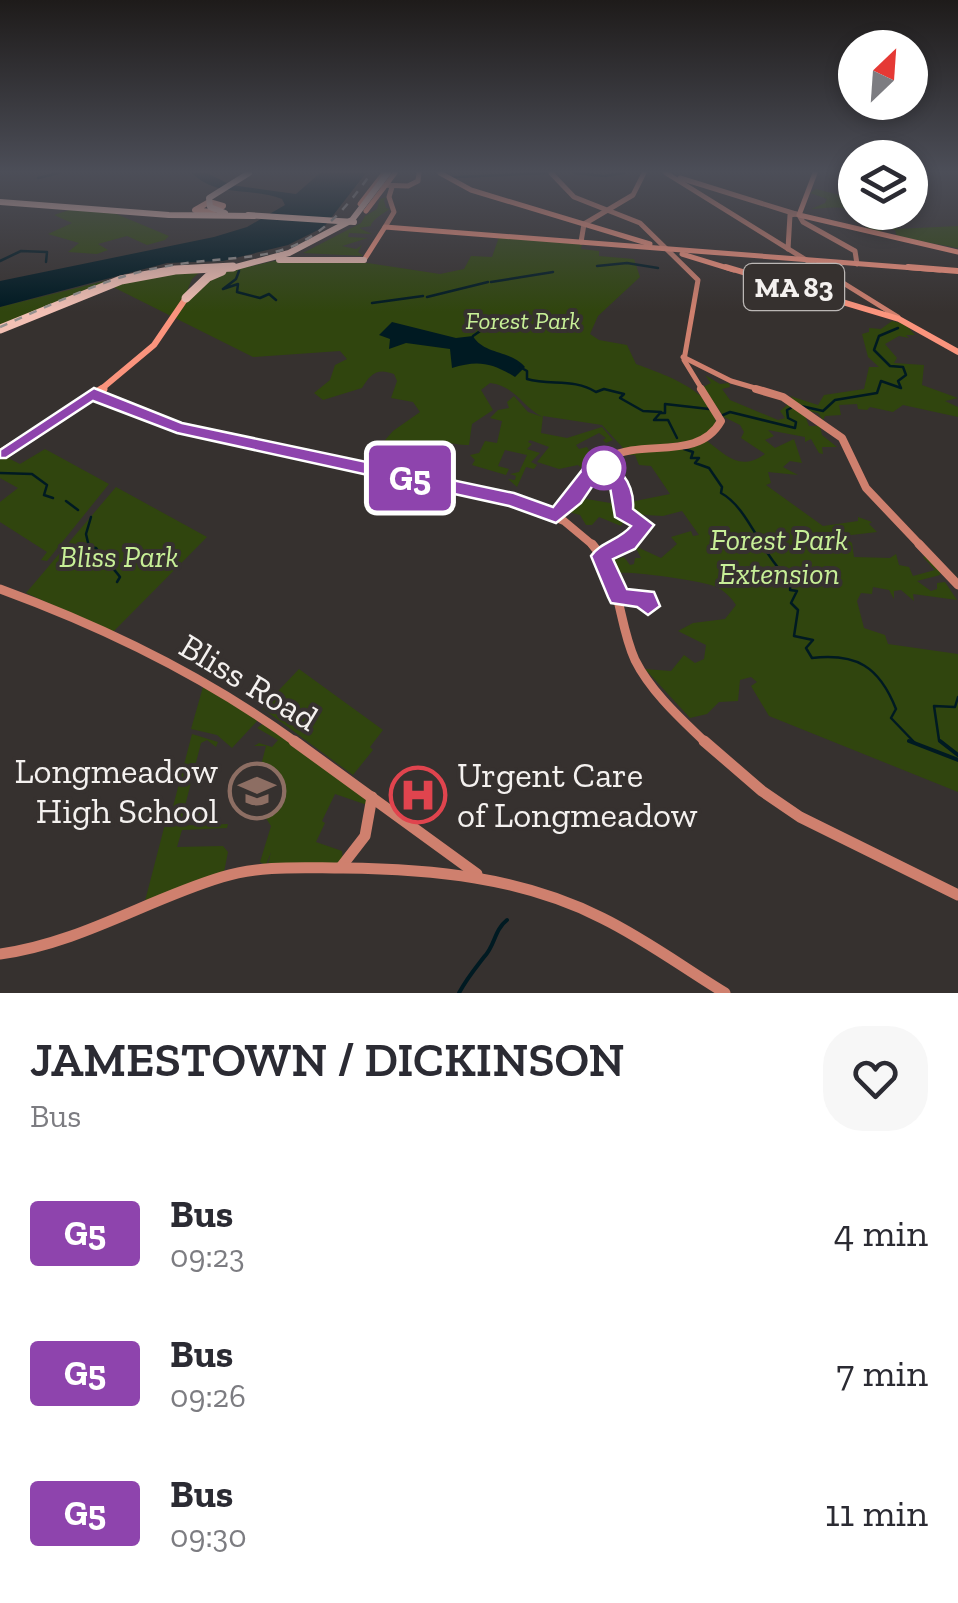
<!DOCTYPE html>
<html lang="en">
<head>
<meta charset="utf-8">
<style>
	:root { --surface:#fff; --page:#f7f7f7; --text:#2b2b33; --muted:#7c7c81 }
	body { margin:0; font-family:"Zilla Slab",serif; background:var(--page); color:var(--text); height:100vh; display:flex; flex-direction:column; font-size:38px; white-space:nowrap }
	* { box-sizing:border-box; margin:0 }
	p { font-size:32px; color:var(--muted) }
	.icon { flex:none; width:55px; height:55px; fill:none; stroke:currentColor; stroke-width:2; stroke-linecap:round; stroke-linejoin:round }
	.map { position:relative; height:993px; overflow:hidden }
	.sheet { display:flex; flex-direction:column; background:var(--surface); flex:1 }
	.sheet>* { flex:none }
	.badge { padding:0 20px; border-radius:8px; font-size:35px; line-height:65px }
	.needle { width:65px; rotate:25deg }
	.buttons { position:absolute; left:838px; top:30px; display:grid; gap:20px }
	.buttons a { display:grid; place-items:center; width:90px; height:90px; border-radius:50%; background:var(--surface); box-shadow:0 5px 15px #0003; font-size:50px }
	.map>.badge { position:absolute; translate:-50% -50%; box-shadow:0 0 0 5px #fff }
	.round { display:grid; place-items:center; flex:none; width:105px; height:105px; border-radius:40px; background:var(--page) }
	.summary { display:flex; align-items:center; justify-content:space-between; height:170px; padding:0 30px }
	h1 { font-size:48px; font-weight:600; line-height:75px }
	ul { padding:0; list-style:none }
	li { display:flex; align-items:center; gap:30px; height:140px; padding:0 30px }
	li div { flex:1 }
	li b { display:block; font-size:38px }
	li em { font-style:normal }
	li .badge { min-width:110px; font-weight:700; text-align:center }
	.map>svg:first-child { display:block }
	.green { fill:#30450e }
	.water { fill:#001a22 }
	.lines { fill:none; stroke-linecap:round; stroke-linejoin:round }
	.stream-far1 { stroke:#001a22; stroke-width:2.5 }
	.stream { stroke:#001a22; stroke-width:4 }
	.secondary-far3 { stroke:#cf806e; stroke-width:5 }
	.secondary-far2 { stroke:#cf806e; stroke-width:8 }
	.secondary-far1 { stroke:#cf806e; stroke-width:9 }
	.secondary { stroke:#cf806e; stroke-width:11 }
	.primary-far2 { stroke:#fb947d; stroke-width:5 }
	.primary-far1 { stroke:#fb947d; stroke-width:6 }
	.primary { stroke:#fb947d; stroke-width:9 }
	.trunk { stroke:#f6aa98; stroke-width:6 }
	.motorway-far1 { stroke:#f2c0b4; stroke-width:6 }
	.motorway { stroke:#f2c0b4; stroke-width:9 }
	.rail { stroke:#94908e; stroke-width:2.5; stroke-dasharray:8 8; stroke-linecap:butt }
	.line { fill:#8e44ad; stroke:#fff; stroke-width:2.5 }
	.stop-dot { fill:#fff; stroke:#8e44ad; stroke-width:5 }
	.labels { text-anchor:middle; stroke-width:8; stroke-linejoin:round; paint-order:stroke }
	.far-park-label { font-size:25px; font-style:italic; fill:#c7ef97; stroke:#36312f }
	.shield { fill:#36312f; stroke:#bbb7b5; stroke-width:2.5 }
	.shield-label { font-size:28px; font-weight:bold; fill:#f4f1ef }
	.park-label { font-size:30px; font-style:italic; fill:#c7ef97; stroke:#36312f }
	.near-street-label { font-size:35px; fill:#f4f1ef; stroke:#36312f }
	.near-poi-label { font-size:35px; fill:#f4f1ef; stroke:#36312f; text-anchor:end }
</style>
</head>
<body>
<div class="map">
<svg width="958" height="993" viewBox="0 0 958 993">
	<rect width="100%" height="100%" fill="#36312f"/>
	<!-- green -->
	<g class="green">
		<path d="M816,189l39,10v13l46,1 3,5 -10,1 6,6h-7l4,4 61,-3v22l-61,-11 -2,-7 -9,-3 -6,5 -13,-3 -5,-8 -7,1 1,-7c-12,-12 -32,-6 -45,-6l14,-6 2,-4 -17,-6z"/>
		<path d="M388,197l-4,3 2,8 4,1c-2,1 -20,12 -19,17l-12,2 13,6 -23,-1 -1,4 20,1 -26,8 14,3 6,-4 -4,7 5,4 -60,-3 58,-30 4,-7 12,-7 3,-10z"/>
		<path d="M69,210l45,3 55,23 -4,4 -18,5 -20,-9 -29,8 10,6 -11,4 -29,-2 11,-9 -31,-9 24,-11 -18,-8z"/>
		<path d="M499,237l83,7 -1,5 18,2v5l35,3 6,18 -42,39 -8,18 9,6 28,5 9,19c29,11 83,28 80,65l-24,12 -68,8 -22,-24 -59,-9 -2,17 26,5 35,-11 11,13 -7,3 -3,-3 3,-2 -7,-5 -23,12 3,4 8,-2 9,15 -15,17 3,-9 -6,-5 -19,4 -22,-7 12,-15 -19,-7 -2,2 4,2 -5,5 13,4 -9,9 6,3 -3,4 -8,-2 -9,20 -9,-8 7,1 1,-4 -6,-2 9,-2 8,-17 -22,-5 -7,16 11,3 -3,6 -34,-10 3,-5 -5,-5 9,-2 6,-12 12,2 5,-22 -12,-3 8,-8 11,-2 -2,-6 7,-6 14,16 15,5c-21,-10 -27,-31 -53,-34l-9,7 12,20 -21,14 -3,21c-21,1 -40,-14 -54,10l1,21 -53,-11 30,-34 27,-19 -7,-10 -22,-4 6,-17 -3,-7c-18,-7 -24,1 -32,14l-39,12 -9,-7 16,-13 5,-15 12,-6 -7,-8 -87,6 -142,-71 47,-11 43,-4 -9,8 -8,19 30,-24 65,-14 82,2 79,12 24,-5 7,-13 21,1z"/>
		<path d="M105,281l1,1 -106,43v-18z"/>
		<path d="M892,321l13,3 10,11h-9l3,3 -10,-2 -14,8 12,14 -3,5 30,2 -2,20 36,13 -13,3 13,6v10l-55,-12 -10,7 -23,-5 -3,3 -9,-1 -1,-5 -18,1 2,10 -16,1 -2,4 -5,-7 -14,-3 -14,-14 28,9 6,-10 40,-6 5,-22h10l-11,-10 -6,-23 7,-2v-4l12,1z"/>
		<path d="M705,375l15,9 9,-1 1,4 -8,2 8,11 48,20 7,-2 -5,-7 7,-6 -5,-6 22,14 5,13h11l2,9 15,12h-15l1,7 -4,-1 -8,-14 -6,3v-5l-37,-7 6,6 -9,4 10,8 19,-9 8,24 -12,-2 -7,6 15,8 -30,-3 3,11 -5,2 57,41 35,-5v-4l14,5 -3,2 8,8 -34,4 9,7 2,14 36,1 6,-4 3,11 10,2 4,9 22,-6 -12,-13 4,-2 14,16 -1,4 -23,6 14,10 6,-2v-6l8,-1 12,18 -44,-6 1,7 -13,-11 -7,1v8l-5,-9 -16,-3 -1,7 -11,-1 -4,8 7,27 21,7 3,9 70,10v138l-189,-76 -18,-30 6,-4 -6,-5 -11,3 -2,21 -19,1 -12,12 -17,4 -45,-49 26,2 13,-16 11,8 9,-4 2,-14 -28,-14 15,-8 32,-4 11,-14c-5,-8 -14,-17 -25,-20 -16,-5 -78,-14 -94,-12l1,-6 -4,-7 10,-3 6,8 4,-1 1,-6h6l-6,-12 26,12 16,-14 -6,-7 20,-6 2,5 6,-1 -17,-24 -19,5 -35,-2 -3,-11 45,-9 -19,-28 -12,-1 -4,-10h-14l86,-14c21,16 33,30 58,13l-24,-16 3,-6 -4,-7 -16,-8 -21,-30 8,-4z"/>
		<path d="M45,449l64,35 -62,77 -6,-1 6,-8 -47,-30v-20l18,-14 -18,-10v-18l6,-3 14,7z"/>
		<path d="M584,486l-3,12 35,6 3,12 6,4 -4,6 -22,-9 -7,8h-6l-6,-10 -15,-4z"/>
		<path d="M116,487l91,50 -94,95 -87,-39z"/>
		<path d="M299,669l84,61 -13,17 3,3 -20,25 -91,-67z"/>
		<path d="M203,687l56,32 -27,29 -15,-13 -26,-6z"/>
		<path d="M265,722l105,76v8l-35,-12 -13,27 3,2 -9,19 26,9 1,13h-75l3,-12 -5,13 -6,-3 11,-36 -9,-14 1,-6 7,3 -1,-7h-4l3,-23 -11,2 9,-35h-12l5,-3 13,4 6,-7 -21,-12z"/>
		<path d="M192,734l26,8 -2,5 -9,-7 -6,3 -17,67 3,4 13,-3 1,4 -31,3z"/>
		<path d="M194,820l4,2 -31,4 61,-2 -1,4 -45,2 -5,17 46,-1 5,6 -4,20 -79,29 20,-77z"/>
	</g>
	<!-- water -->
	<g class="water">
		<path d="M192,173h15l24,12 65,9 24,-21h46l-42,54 -36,18 -65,16 -56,2 -167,44v-26l214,-44 33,-10 38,-22 -3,-6c-28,-12 -66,-1 -90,-26z"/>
		<path d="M392,322l64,16 17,-2c11,19 38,14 52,31l-10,10c-24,-15 -38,-17 -63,-9l-2,-19 -44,-6 -17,6 1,-10 -11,-4z"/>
	</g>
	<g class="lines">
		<!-- stream-far1 -->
		<g class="stream-far1">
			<path d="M574,173l30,3 20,-3"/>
			<path d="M453,177l97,-4"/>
			<path d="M38,178l21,-5"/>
			<path d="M0,261l21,-10 26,1 -1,10"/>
			<path d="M597,266l30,-3 31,5"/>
			<path d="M239,271l-3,8 -13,10 15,-5 -1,8 23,6 9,-4 7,6"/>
			<path d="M491,282l62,-10"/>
			<path d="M427,297l61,-15"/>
			<path d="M372,303l51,-7"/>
			<path d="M473,336l10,-7"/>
			<path d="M520,367l7,4v8c23,7 47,-1 69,13l8,-3 20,5 -4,4 23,13 18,1 -7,8h14l9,18"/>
			<path d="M801,406l22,5 12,-11 42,-7 4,-12 20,7 -3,-7 8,-6 -3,-8 -13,-1 -16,-16 5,-14 19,-8"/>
			<path d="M661,413h4v-9l44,5"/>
			<path d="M723,415l7,-3 65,16 1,-6 -8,-4 -1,-8 4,-2"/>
			<path d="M684,449l9,3 -2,6h8l-4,5 14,5 13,19 -1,6c26,14 38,55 61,79l-1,6 10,2 -1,10 7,1 -6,12 7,7 -4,26 19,4 -7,8 6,10c44,-5 67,8 84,51l-5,9 24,25"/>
			<path d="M0,473l32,1 15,11 -3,10 9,3"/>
			<path d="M66,501l12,9"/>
			<path d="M91,517l-5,17 3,13 7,1c7,11 17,19 24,29l-3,5"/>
			<path d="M943,743l-4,-3 -5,-34 21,1 3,-10"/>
		</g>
		<!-- stream -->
		<g class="stream">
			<path d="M909,741l49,19"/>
			<path d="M940,741l18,14"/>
			<path d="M459,993c8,-15 15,-23 25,-36 11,-11 10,-27 23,-37"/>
		</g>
		<!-- secondary-far3 -->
		<g class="secondary-far3">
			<path d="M551,173l23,24 66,26 58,57 -14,80 19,31"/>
			<path d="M666,173l232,144"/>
			<path d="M680,178l119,37 4,7 52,29 2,13"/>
			<path d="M378,185l30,1 10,-5 1,-8"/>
			<path d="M385,227l9,-15 -5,-15 3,-10"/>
			<path d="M581,242l3,-18 49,-29 11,-22"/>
			<path d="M788,249l2,-34 6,-1"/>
			<path d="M683,357l48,24 34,10"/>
		</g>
		<!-- secondary-far2 -->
		<g class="secondary-far2">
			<path d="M756,389l27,8 59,41 24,50 55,58"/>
			<path d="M94,393l5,6 82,30 335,72 48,20 30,25"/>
			<path d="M556,516c17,-18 29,-45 52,-58 35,-20 90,4 113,-37l-20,-32"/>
		</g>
		<!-- secondary-far1 -->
		<g class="secondary-far1">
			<path d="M592,544c30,35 25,76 43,116 16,32 46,59 71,83"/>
			<path d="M919,544l39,41"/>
			<path d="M0,589c104,38 208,89 297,154"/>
		</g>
		<!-- secondary -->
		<g class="secondary">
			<path d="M294,741l183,133"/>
			<path d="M704,741l58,50 38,26 158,78"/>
			<path d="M341,867l24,-31 7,-39"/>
			<path d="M0,954c80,-11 146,-54 222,-77 39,-12 80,-9 121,-9 89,1 178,9 259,50 43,21 82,50 123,75"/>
		</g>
		<!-- primary-far2 -->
		<g class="primary-far2">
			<path d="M440,173l31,17 179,54"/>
			<path d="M815,173l-16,42 159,37"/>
			<path d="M360,204l24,-31"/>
			<path d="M366,211l29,-38"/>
			<path d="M682,254l52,16"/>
			<path d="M364,260l21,-33 555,43"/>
		</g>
		<!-- primary-far1 -->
		<g class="primary-far1">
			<path d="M726,267l173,52 59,33"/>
			<path d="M908,267l50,4"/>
			<path d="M99,391l55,-46 32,-47"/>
		</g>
		<!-- primary -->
		<path class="primary" d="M0,454l103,-65"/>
		<!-- trunk -->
		<path class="trunk" d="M209,202l14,4 -13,6 -15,-2z"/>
		<!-- motorway-far1 -->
		<g class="motorway-far1">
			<path d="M0,202l169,13 85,1"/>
			<path d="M225,213l-15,-6 -1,-9 40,-25"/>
			<path d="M248,215l106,7"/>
			<path d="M279,260h85"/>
			<path d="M182,270l54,-3 53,-14 63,-33 36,-47"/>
		</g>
		<!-- motorway -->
		<g class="motorway">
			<path d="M186,298l22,-21 14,-6"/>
			<path d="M0,329l121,-49 54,-10 58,-3"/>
		</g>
		<!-- rail -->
		<path class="rail" d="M0,327c47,-20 94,-44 143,-56 109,-26 154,11 228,-98"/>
	</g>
	<!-- sky -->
	<linearGradient id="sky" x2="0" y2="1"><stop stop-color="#1e1b1a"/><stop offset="0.55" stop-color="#4c4e58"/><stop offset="1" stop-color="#4c4e58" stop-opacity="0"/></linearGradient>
	<rect width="958" height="312" fill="url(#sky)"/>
	<!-- line -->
	<path class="line" d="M94,388l88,35 332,70 39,14 37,-47c27,-4 45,25 43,49l21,16 -19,24 -22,10 14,30 27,3 6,14 -12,9 -11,-8 -26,-4 -3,-6 -17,-41c9,-14 29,-16 40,-30l-16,-9 -6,-36 -9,-6 -19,28 -25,20 -47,-17 -332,-73 -84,-32 -87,57h-6v-8z"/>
	<!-- icons -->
	<defs>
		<g id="school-ring" transform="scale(2.875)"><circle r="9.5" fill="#36312f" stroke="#8d6e63" stroke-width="1.5"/><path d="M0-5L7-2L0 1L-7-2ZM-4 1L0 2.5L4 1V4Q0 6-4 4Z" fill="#8d6e63"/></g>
		<g id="hospital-ring" transform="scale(2.875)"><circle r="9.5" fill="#36312f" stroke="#e0444e" stroke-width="1.5"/><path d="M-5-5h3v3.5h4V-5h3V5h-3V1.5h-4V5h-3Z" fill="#e0444e"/></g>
	</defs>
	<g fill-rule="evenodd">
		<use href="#school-ring" x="257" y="791"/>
		<use href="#hospital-ring" x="418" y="795"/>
	</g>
	<!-- markers -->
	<circle class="stop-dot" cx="604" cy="468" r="20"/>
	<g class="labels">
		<!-- far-park labels -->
		<g class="far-park-label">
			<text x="523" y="329">Forest Park</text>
		</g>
		<!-- shield labels -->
		<rect class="shield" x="744" y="264" width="100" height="46" rx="8"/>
		<g class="shield-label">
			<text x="794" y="297">MA 83</text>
		</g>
		<!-- park labels -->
		<g class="park-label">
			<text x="779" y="550">Forest Park<tspan x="779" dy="34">Extension</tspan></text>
			<text x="119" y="567">Bliss Park</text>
		</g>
		<!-- near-street labels -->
		<g class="near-street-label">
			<text transform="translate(249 682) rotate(31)" y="12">Bliss Road</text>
		</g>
		<!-- near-poi labels -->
		<g class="near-poi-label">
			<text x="218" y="783">Longmeadow<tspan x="218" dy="40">High School</tspan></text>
			<text x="457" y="787" text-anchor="start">Urgent Care<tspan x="457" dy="40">of Longmeadow</tspan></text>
		</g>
	</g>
</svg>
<div class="buttons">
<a><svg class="needle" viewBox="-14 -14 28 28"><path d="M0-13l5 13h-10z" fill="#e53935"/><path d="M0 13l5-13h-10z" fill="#7c7c81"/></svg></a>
<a><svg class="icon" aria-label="layers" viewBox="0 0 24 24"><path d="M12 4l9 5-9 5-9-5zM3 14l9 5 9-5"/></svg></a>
</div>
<b class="badge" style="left:410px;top:478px;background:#8e44ad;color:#fff">G5</b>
</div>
<section class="sheet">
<div class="summary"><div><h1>JAMESTOWN / DICKINSON</h1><p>Bus</p></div><a class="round"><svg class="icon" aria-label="heart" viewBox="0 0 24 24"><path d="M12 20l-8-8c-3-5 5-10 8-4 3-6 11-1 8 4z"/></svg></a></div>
<ul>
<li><span class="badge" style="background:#8e44ad;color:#fff">G5</span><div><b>Bus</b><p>09:23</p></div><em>4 min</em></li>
<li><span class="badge" style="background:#8e44ad;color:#fff">G5</span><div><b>Bus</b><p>09:26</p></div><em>7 min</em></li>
<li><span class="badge" style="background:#8e44ad;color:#fff">G5</span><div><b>Bus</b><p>09:30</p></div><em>11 min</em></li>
</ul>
</section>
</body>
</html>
